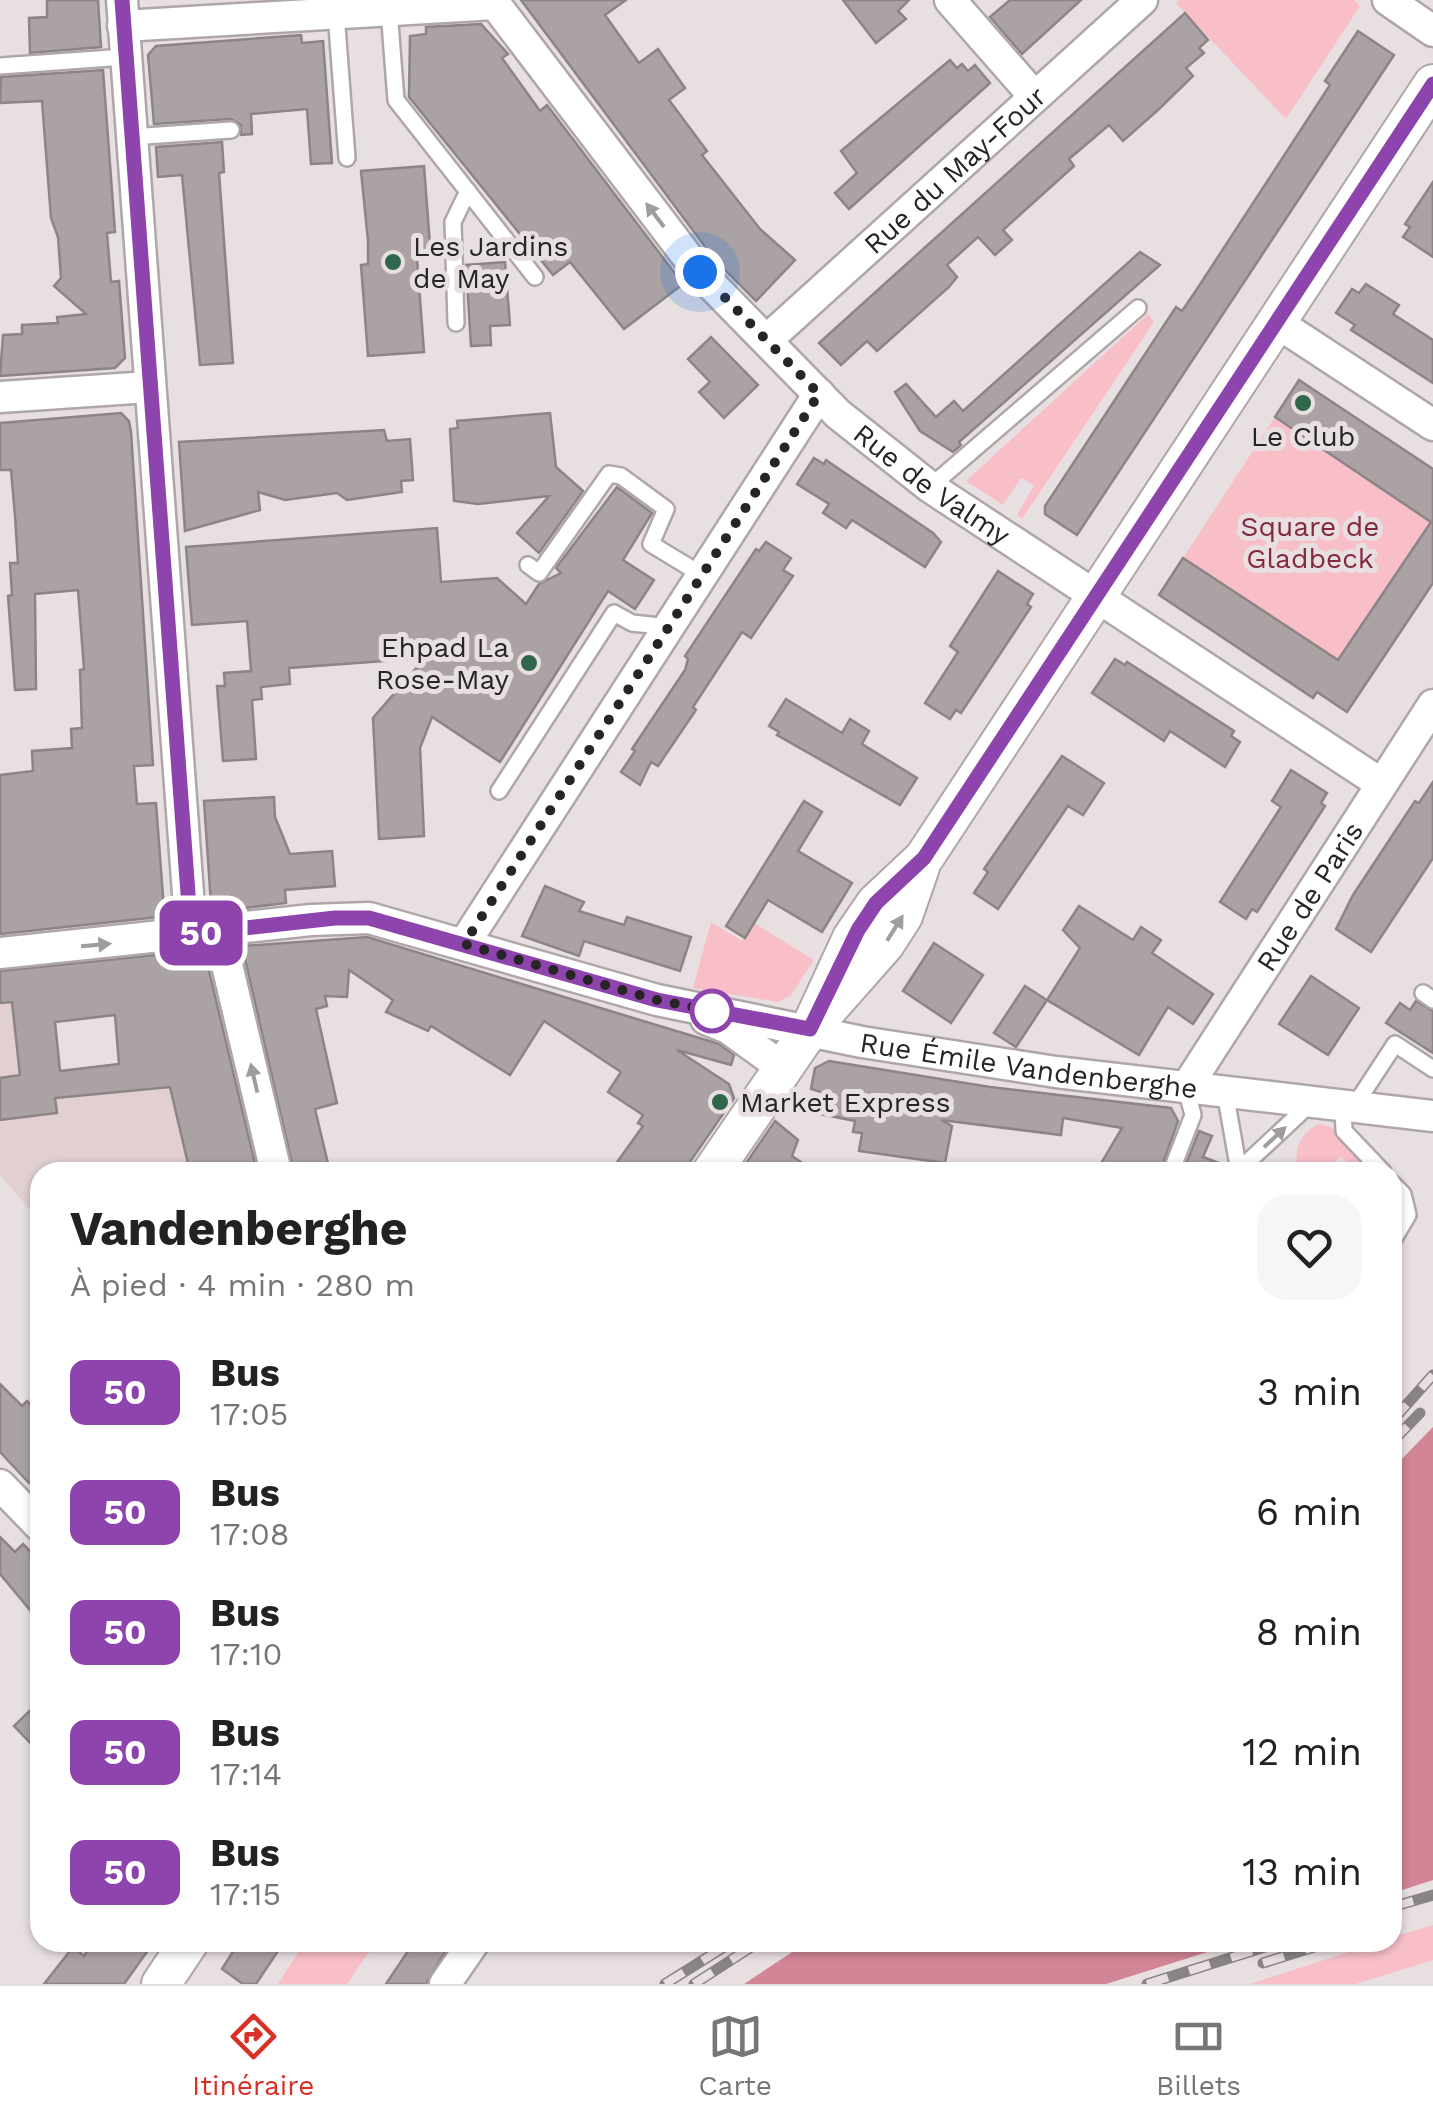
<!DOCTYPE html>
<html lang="fr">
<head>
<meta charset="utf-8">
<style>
	:root { --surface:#fff; --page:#f6f6f6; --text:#222; --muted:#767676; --line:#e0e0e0; --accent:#d93025 }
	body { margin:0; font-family:"Work Sans",sans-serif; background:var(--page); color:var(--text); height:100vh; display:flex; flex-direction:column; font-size:38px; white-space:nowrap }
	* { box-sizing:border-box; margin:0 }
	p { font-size:32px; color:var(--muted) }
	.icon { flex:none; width:55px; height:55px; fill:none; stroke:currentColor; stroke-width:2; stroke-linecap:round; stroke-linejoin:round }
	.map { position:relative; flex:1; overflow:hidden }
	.drawer { position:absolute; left:30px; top:1162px; width:1372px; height:790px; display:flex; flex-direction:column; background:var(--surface); border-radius:30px; box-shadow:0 2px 8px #0004 }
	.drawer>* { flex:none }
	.badge { padding:0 20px; border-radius:15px; font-size:35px; line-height:65px }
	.you { position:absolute; width:50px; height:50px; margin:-25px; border:8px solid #fff; border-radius:50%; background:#1a73e8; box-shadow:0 0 0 15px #1a73e833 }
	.map>.badge { position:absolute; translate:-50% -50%; box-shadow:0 0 0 5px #fff }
	.round { display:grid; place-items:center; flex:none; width:105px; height:105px; border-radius:30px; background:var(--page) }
	.headline { display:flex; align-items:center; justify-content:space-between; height:170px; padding:0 40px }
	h1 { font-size:48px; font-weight:700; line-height:75px }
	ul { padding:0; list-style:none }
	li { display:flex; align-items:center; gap:30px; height:120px; padding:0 40px }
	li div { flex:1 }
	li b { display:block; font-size:38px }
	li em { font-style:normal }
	li .badge { min-width:110px; font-weight:700; text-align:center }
	.dock { display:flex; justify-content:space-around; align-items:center; height:140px; border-top:2px solid var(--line); background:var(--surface); font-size:28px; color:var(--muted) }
	.dock a { display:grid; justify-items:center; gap:5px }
	.dock .current { color:var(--accent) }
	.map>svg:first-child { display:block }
	.built { fill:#e1cfd2 }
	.green { fill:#f8bfc9 }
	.forest { fill:#d18596 }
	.building { fill:#aba2a3; stroke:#8d8486; stroke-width:2.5; fill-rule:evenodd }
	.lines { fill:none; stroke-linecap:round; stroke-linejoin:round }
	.service-casing { stroke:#afa6a7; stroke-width:20 }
	.minor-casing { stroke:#afa6a7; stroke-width:35 }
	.tertiary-casing { stroke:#afa6a7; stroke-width:42 }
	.service { stroke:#fff; stroke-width:15 }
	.minor { stroke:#fff; stroke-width:30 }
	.tertiary { stroke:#fff; stroke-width:38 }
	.rail-casing { stroke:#8a8384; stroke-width:11 }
	.rail { stroke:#e8dfe0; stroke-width:8; stroke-dasharray:22; stroke-linecap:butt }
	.oneway { fill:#9e9c9d }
	.line-casing { stroke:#fff; stroke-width:22 }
	.line { stroke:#8e44ad; stroke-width:15 }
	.walk { stroke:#272425; stroke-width:10; stroke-dasharray:0 18 }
	.poi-dot { fill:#30664c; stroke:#e8dfe0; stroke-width:4 }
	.stop-dot { fill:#fff; stroke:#8e44ad; stroke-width:5 }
	.labels { text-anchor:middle; stroke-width:10; stroke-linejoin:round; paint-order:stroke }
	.street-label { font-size:28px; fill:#272425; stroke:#e8dfe0 }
	.poi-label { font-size:28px; fill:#272425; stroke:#e8dfe0; text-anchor:start }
	.park-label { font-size:28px; fill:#822843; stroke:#e8dfe0 }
</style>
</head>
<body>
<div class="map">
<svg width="1433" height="1984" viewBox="0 0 1433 1984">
	<rect width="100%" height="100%" fill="#e8dfe0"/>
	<!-- built -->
	<path class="built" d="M49,965l11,106 103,-11 27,112h-150v49l-40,-46v-205z"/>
	<!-- green -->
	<g class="green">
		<path d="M1179,0h175l6,6 -74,113 -110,-116z"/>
		<path d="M1148,314l6,8 -132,197 -5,-4 17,-30 -13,-7 -18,27 -37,-24z"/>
		<path d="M1275,417l156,105 -93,138 -155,-102z"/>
		<path d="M711,922l31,19 12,-18 60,37 -23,35 -13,7 -85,-14z"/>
		<path d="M1319,1124l12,3 41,45h-16l-15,-16 -17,16h-24c-9,-17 0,-40 19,-48z"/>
		<path d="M1433,1925v35l-77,24h-106l126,-41 16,-1 1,-5z"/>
		<path d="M304,1943v-1l71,1 -28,41h-69z"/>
	</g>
	<!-- forest -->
	<g class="forest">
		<path d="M1433,1427v453l-40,13v-425z"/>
		<path d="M806,1943l1,-1 429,1 -130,41h-362z"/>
	</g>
	<!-- building -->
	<g class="building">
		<path d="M47,0h51l3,47 -71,6 -1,-35 18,-1z"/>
		<path d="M521,0h105l-21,15 34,48 19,-14 27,39 -16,12 38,51 -5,4 58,74 35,31 -39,41 -41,-41z"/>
		<path d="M843,0h66l-11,11 8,8 -30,24z"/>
		<path d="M1010,0h71l-59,54 -32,-37z"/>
		<path d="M1185,13l23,27 -9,8 5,5 -18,15 7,8 -34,33 -36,32 -14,-16 -40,34 5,7 -71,64 9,10 -17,15 -17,-18 -31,28 10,12 -8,10 -72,64 -10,-10 -26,24 -22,-22z"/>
		<path d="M481,24l27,30 -6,4 38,53 7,-6 136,179 -59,45 -54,-67 -17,13 -144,-178 1,-61 16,-2v-7z"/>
		<path d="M1358,31l36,24 -317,480 -32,-21v-8l131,-199 6,4 15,-22 133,-204 -5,-4z"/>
		<path d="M301,35l1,8 21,-2 9,122 -21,1 -4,-55 -56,5 1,20 -11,1v-10l-10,-6 -77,5 -6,-69 8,-9z"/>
		<path d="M950,60l7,8 5,-4 6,7 7,-6 15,18 -141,126 -14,-16 22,-20 -16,-22z"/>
		<path d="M103,70l12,162 -8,1 4,49 8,-1 6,77 -10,10 -115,8 3,-41 19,-1v-9l36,-2 -1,-6 29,-3 -32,-28 7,-8 -3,-41 -7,-19 -9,-117 -42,2 1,-26z"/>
		<path d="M222,142l2,30 -5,1 14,190 -33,2 -18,-190 -24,2 -2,-30z"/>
		<path d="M424,166l7,92 -14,1 7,93 -56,4 -7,-91 7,-1v-23l-7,-70z"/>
		<path d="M1433,182v75l-30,-20 7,-10 -5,-3z"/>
		<path d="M1140,252l20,13 -201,177 2,3 -8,7 -33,-21 -25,-39 11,-8 30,33 18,-16 9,10z"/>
		<path d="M505,262l5,63 -20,1 1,19 -20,1 -5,-81z"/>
		<path d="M1366,284l33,21 -6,9 40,26v43l-82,-53 4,-5 -19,-12 16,-24 7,4z"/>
		<path d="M711,337l47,48 -34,33 -25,-26 11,-10 -22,-23z"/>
		<path d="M1299,380l134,89v114l-86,129 -30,-20 -4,6 -154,-103 24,-37 155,102 93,-138 -156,-105z"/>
		<path d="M121,413l8,8 2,11 22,333 -19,1 3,38 19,-1 8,107 -6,7 -158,17v-159l33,-4 -1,-20 40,-3 -1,-19 11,-1 -2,-58 4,-1 -6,-79 -43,4 1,95 -21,1 -7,-94 4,-1 -2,-32h8l-3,-47 -4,-46h-11v-47z"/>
		<path d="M550,413l6,54 27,24 -44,62 -22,-20 32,-37 -71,8 -24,-3 -4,-72 8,-1 -1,-7z"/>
		<path d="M384,430l3,11 23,-2 3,41 -12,1 1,11 -55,8 -10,-7 -52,7 -27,-8 2,18 -75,21 -6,-89z"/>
		<path d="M814,458l10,6 2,-4 107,73 8,9 -16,25 -73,-47 -6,8 -23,-15 6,-9 -32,-20z"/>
		<path d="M617,487l35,26 -29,47 31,20 -19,29 -27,-18 -108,171 -68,-45 -12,31 4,88 -45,3 -6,-121 52,-60 -136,10 1,16 -29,3 1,12 -10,1 4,59 -33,2 -6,-75h8l-1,-13 27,-2 -4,-50 -55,4 -6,-78 251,-19 4,54 56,-4 29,26 13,-20 22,-11 -5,-5z"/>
		<path d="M766,542l25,16 -8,12 10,6 -42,62 -9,-6 -49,75 3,3 -38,56 -7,-4 -11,23 -19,-13 14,-21 -3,-2 53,-79 3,-11 -3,-3 71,-107 3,2z"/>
		<path d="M998,571l35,23 -6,10 4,3 -70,106 -5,-3 -6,9 -25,-16 33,-51 -8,-6z"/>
		<path d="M1115,659l10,6 2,-3 107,69 -3,5 9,6 -15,25 -55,-36 -6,10 -72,-48z"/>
		<path d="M786,699l56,34 8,-14 19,12 -7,13 55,34 -17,27 -123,-70 2,-3 -10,-6z"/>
		<path d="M1062,756l42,27 -21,32 -15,-9 -70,103 -24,-16 14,-21 -4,-3z"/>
		<path d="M1291,770l36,23 -6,10 4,3 -68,106 -5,-3 -6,10 -26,-17 61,-95 -9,-6z"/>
		<path d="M1433,782v76l-62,94 -35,-23 17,-34 62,-94 4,2z"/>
		<path d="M274,797l1,20 15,37 42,-3 3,35 -50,4 1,13 -66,8 -9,-7 -7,-103z"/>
		<path d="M804,801l18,11 -24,39 54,32 -30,49 -54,-32 -23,38 -19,-12z"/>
		<path d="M545,886l39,16 -5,9 45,14 3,-8 64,20 -11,34 -96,-30 -5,15 -57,-20z"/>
		<path d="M1079,906l54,34 8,-13 20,13 -9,13 61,41 -20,30 -25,-17 -29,48 -92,-55 33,-52 -17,-18z"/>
		<path d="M367,937l352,107 15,11 -3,10 -54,-15 52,34 5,14 -51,74h-73l33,-46 -5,-3 5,-8 -35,-23 13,-20 -77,-51 -34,54 -79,-49 -3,5 -42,-19 7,-12 -44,-30 -2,27 -22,-1 2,10 -11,3 21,94 -22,6 15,63h-36l-52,-226z"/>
		<path d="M934,943l49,32 -32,48 -48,-32z"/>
		<path d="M204,950l53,222h-67l-20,-85 -115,11 2,15 -57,7v-42l20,-3 -8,-73 -12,1v-32zM115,1015l4,49 -59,7 -5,-49z"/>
		<path d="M1311,976l48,32 -31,47 -49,-31z"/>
		<path d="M1025,986l22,14 -31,47 -22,-14z"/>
		<path d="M1416,1001l17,10v42l-47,-30 14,-20 10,7z"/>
		<path d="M829,1061l161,26 181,21 7,13 -18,51h-64l26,-44 -59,-10 -2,17 -120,-15 11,6 -7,37 -86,-12 3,-18 -9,-1 2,-11 -35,-7 4,-21 -13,-4 4,-21z"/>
		<path d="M775,1121l23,19 -6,16 24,16h-76z"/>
		<path d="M1199,1131l13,5 -9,21 24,9 -1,6h-43z"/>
		<path d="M0,1384l22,22 5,-5 13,12v58l-11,12 -29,-31z"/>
		<path d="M0,1537l15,15 8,-8 17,17v61l-40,-48z"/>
		<path d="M40,1701v52l-26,-27z"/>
		<path d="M93,1942h61l-30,42h-80l29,-37 11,9z"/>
		<path d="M239,1942h45l-28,42h-13l-21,-15z"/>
		<path d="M414,1942h37l-25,42h-40z"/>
	</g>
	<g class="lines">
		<!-- service casing -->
		<g class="service-casing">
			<g id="service">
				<path d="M389,10l7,90 139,177"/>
				<path d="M336,13l11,145"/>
				<path d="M0,66l125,-9"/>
				<path d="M131,137l100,-7"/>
				<path d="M456,323l-3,-101 15,-31"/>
				<path d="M930,487l208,-179"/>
				<path d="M528,565l11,8 70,-99 12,2 45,33 -15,35 51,31"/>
				<path d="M499,791l115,-178 18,10 37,4"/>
				<path d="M1423,993l10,7"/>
				<path d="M1225,1092l14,79"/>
				<path d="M1343,1107l1,24 39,41"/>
				<path d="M1353,1108l42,-64 38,25"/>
				<path d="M1171,1172l22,-57 -7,-27"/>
				<path d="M1237,1172l74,-69"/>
				<path d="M1392,1183l11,11 5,21 -16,27"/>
			</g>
		</g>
		<!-- minor casing -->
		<g class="minor-casing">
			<g id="minor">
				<path d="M122,0l69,934"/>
				<path id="s1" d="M492,0l207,272 139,142 92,73 450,296"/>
				<path d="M950,0l84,96"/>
				<path d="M1388,0l45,31"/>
				<path d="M123,26l372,-22"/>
				<path d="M1276,322l157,103"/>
				<path id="s2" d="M768,339l374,-339"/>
				<path d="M0,397l149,-10"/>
				<path d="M219,931l57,241"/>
				<path d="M464,944l355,-550"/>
				<path id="s3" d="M0,953l311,-33 58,-2 288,82 205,42 194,30 377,44"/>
				<path d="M706,1019l22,9 55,40"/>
				<path id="s4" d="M1186,1088l247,-383"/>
				<path d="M0,1485l40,41"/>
				<path d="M445,1984l29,-42"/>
			</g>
		</g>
		<!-- tertiary casing -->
		<g class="tertiary-casing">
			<g id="tertiary">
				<path d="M810,1029l42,-91 24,-35 48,-45 509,-774"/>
				<path d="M712,1172l98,-143 75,-85 18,-28 17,-49"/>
				<path d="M161,1984l28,-42"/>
			</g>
		</g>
		<!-- service -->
		<use href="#service" class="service"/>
		<!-- minor -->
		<use href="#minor" class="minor"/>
		<!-- tertiary -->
		<use href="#tertiary" class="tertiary"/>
		<!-- rail casing -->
		<g class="rail-casing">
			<g id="rail">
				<path d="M1392,1421l41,-46"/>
				<path d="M1392,1442l28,-29"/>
				<path d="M1392,1907l41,-12"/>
				<path d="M1263,1963l67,-21"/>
				<path d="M665,1984l67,-42"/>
				<path d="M694,1984l65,-42"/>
				<path d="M1147,1984l134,-42"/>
			</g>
		</g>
		<!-- rail -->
		<use href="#rail" class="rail"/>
	</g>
	<!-- one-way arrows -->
	<defs><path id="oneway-solid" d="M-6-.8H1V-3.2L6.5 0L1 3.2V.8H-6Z" transform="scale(2.5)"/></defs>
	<g class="oneway">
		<use href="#oneway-solid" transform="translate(655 215) rotate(-127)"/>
		<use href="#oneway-solid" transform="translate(895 928) rotate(-58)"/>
		<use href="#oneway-solid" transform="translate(96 945) rotate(-5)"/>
		<use href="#oneway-solid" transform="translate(254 1078) rotate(-103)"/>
		<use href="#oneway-solid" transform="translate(1275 1137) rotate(-43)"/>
	</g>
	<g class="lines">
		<!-- line casing -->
		<g class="line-casing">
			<path id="line" d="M122,0l69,934 144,-16h34l288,82 153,29 48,-99 18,-27 48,-45 509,-774"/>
		</g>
		<!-- line -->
		<use href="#line" class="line"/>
		<!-- walk -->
		<path class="walk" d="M700,272l119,122 -355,550 193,56 55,11"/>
	</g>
	<!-- markers -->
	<g class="poi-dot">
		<circle cx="393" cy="262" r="10"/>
		<circle cx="1303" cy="403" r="10"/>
		<circle cx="529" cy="663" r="10"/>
		<circle cx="720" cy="1102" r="10"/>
	</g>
	<circle class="stop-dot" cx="712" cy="1011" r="20"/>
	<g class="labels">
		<!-- street labels -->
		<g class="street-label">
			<text dy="10" stroke="none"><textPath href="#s2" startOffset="252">Rue du May-Four</textPath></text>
			<text dy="10" stroke="none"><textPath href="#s1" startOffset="658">Rue de Valmy</textPath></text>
			<text dy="10" stroke="none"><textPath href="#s4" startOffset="228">Rue de Paris</textPath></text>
			<text dy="10" stroke="none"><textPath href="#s3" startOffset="1048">Rue Émile Vandenberghe</textPath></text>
		</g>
		<!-- poi labels -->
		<g class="poi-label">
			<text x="413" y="256">Les Jardins<tspan x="413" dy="32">de May</tspan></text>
			<text x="1303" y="446" text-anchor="middle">Le Club</text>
			<text x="509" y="657" text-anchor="end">Ehpad La<tspan x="509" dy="32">Rose-May</tspan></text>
			<text x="740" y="1112">Market Express</text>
		</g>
		<!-- park labels -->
		<g class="park-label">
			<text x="1310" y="536">Square de<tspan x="1310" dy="32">Gladbeck</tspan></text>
		</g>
	</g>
</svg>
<div class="you" style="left:700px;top:272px"></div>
<b class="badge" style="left:201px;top:933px;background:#8e44ad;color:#fff">50</b>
<section class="drawer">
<div class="headline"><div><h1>Vandenberghe</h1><p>À pied · 4 min · 280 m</p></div><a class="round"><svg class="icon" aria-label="heart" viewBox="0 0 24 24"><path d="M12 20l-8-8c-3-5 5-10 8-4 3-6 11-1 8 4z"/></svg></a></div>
<ul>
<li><span class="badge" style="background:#8e44ad;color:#fff">50</span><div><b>Bus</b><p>17:05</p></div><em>3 min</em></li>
<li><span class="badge" style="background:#8e44ad;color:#fff">50</span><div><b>Bus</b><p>17:08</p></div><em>6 min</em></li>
<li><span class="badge" style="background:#8e44ad;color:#fff">50</span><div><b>Bus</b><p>17:10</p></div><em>8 min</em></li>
<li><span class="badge" style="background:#8e44ad;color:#fff">50</span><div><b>Bus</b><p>17:14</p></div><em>12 min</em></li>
<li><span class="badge" style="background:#8e44ad;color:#fff">50</span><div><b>Bus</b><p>17:15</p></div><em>13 min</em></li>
</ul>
</section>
</div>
<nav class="dock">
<a class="current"><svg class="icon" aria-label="directions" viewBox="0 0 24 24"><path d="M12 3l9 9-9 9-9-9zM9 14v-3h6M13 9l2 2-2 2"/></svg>Itinéraire</a>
<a><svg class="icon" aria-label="map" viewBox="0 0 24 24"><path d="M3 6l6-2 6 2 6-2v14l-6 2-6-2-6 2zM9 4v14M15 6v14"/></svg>Carte</a>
<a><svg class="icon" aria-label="tickets" viewBox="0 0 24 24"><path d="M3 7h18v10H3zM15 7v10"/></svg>Billets</a>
</nav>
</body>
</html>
